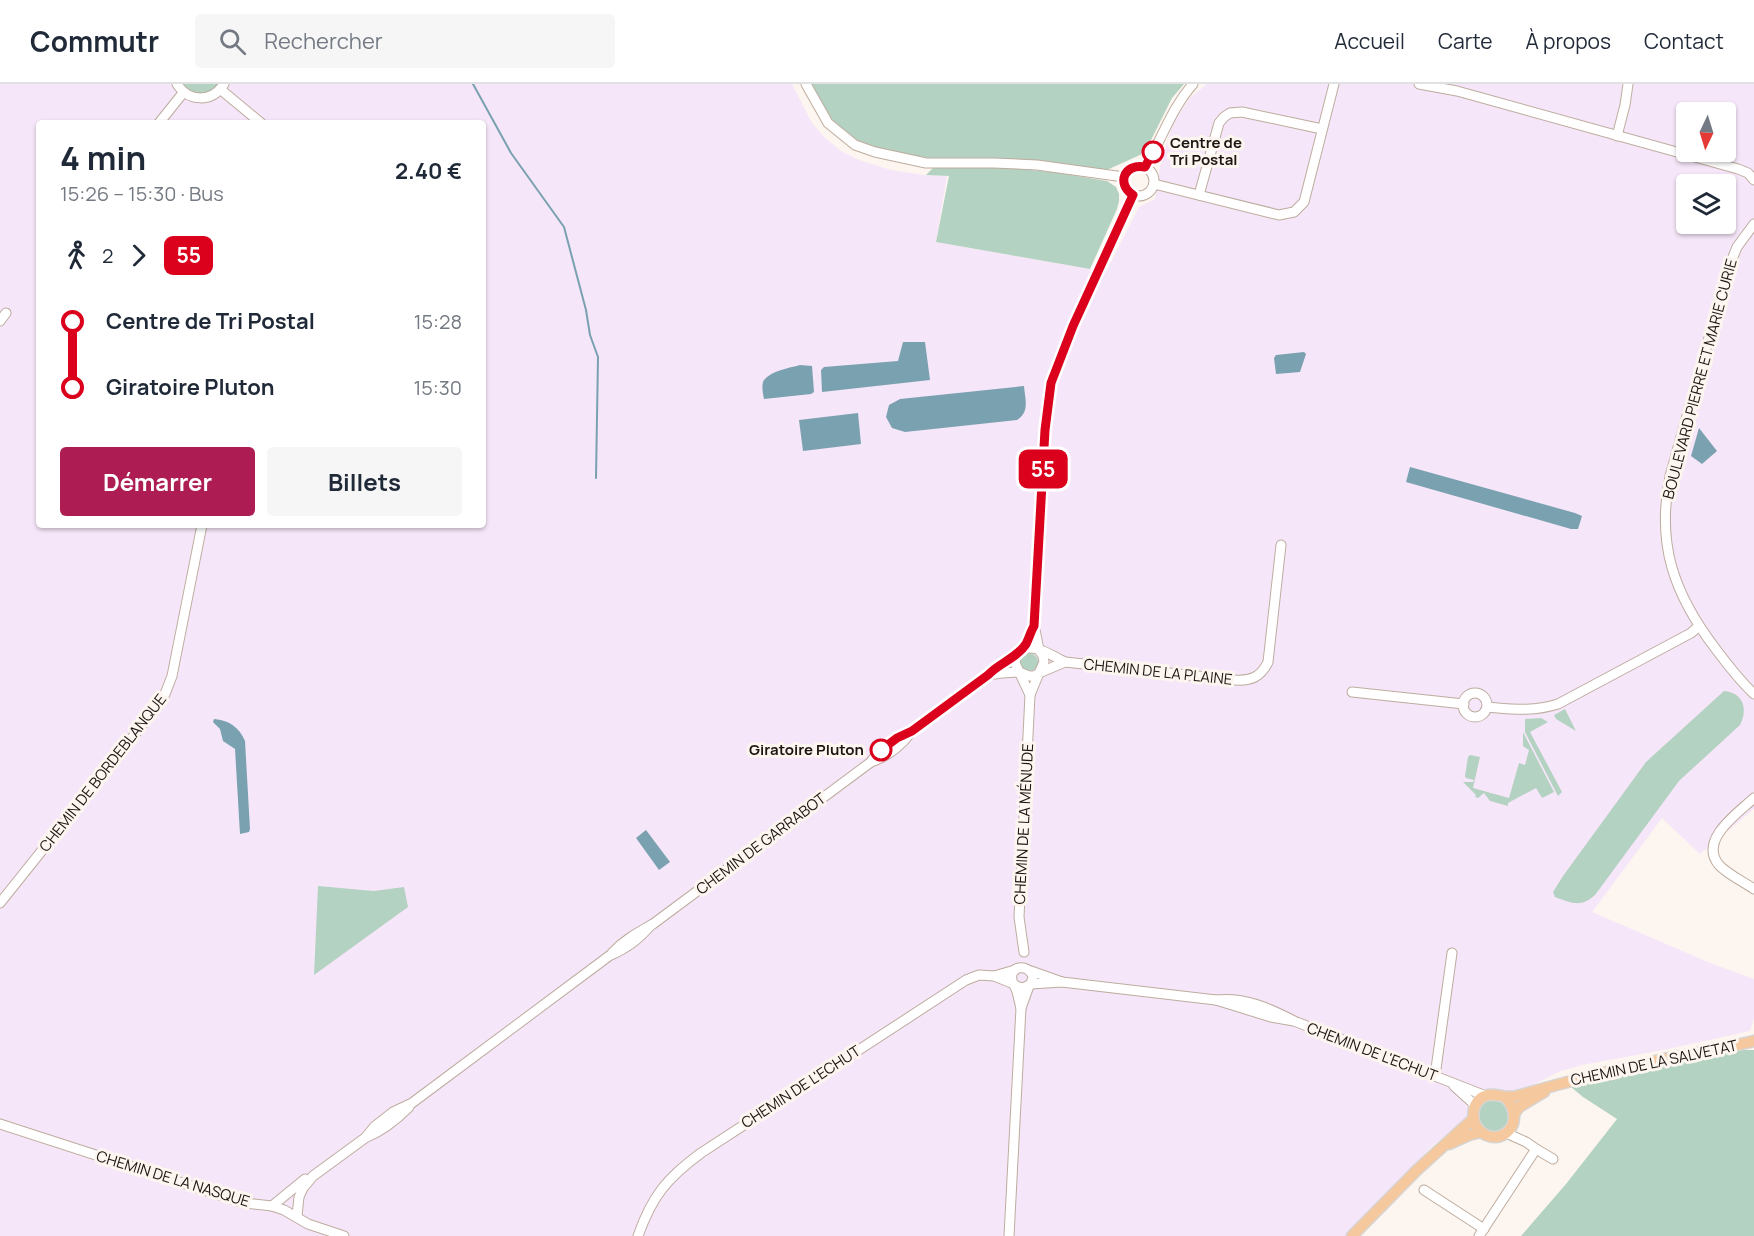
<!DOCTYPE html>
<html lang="fr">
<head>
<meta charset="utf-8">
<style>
	:root { --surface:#fff; --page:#f6f6f7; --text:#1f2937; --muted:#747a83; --line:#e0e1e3; --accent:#ad1d53 }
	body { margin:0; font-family:Manrope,sans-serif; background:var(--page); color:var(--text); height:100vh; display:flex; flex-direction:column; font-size:22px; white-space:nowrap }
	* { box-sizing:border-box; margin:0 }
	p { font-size:20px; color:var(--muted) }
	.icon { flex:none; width:33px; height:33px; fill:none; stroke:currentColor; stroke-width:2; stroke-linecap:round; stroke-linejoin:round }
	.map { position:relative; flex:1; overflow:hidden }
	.sheet { position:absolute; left:36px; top:36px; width:450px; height:408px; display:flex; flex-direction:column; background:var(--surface); border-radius:6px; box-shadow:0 2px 4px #0004 }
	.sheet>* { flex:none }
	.badge { padding:0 12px; border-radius:9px; font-size:21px; line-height:39px }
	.needle { width:39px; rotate:184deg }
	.buttons { position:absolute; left:1676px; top:18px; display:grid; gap:12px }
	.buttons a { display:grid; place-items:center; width:60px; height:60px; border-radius:6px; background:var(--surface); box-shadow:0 2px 4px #0004; font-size:30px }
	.map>.badge { position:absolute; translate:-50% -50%; box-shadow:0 0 0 3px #fff }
	.legs { display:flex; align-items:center; gap:9px; height:66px; padding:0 24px; font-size:20px }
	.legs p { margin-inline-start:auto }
	.summary { display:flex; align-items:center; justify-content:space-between; height:102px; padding:0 24px }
	h1 { font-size:33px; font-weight:700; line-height:45px }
	.primary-button { display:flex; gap:12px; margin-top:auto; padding:12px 24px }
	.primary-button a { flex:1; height:69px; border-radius:6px; background:var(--accent); color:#fff; font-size:24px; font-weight:700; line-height:69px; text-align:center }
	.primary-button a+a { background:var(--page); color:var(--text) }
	ul { padding:0 24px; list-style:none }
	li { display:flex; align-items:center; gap:21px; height:66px; font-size:22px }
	li i { display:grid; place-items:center; width:9px; height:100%; margin:0 8px; background:currentColor }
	li i::after { content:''; width:15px; height:15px; margin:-8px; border:4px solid; border-radius:50%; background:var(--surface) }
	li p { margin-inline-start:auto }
	li:first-child i { background:linear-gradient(#0000 50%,currentColor 0) }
	li:last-child i { background:linear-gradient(currentColor 50%,#0000 0) }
	header { display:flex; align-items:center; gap:36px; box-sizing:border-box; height:84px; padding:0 30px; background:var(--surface); border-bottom:2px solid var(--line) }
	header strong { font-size:28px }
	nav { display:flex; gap:33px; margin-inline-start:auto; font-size:21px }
	.search { width:420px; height:54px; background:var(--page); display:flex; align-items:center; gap:15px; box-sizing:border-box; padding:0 21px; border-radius:6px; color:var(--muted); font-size:22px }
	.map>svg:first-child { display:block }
	.industrial { fill:#f6e6f9; fill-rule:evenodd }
	.green { fill:#b4d2c1 }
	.water { fill:#7aa1b0 }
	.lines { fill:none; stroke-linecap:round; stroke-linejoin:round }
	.stream { stroke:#7aa1b0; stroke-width:2 }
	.minor-casing { stroke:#beac9f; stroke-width:11 }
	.major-casing { stroke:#d6d5d4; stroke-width:13 }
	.minor { stroke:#fff; stroke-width:9 }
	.major { stroke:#f6c89e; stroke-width:10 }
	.line-1-casing { stroke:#fff; stroke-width:14 }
	.line-1 { stroke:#db001b; stroke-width:9 }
	.stop-1-dot { fill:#fff; stroke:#db001b; stroke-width:3 }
	.labels { text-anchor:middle; stroke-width:6; stroke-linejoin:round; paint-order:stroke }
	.stop-label { font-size:15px; font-weight:bold; fill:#1c1511; stroke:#fdf5ef; text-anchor:start }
	.street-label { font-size:15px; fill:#1c1511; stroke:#fdf5ef }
</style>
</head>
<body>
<header>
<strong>Commutr</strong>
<div class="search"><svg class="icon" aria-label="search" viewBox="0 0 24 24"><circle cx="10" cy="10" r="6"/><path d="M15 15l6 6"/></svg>Rechercher</div>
<nav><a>Accueil</a><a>Carte</a><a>À propos</a><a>Contact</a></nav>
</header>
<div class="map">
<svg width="1754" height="1152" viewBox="0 0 1754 1152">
	<rect width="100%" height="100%" fill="#fdf5ef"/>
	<!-- industrial -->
	<path class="industrial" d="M0,0h792l20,39 13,15 16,13 18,9 32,10 33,5 23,1 -11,66 170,30 33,-65 16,-8 5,-32 11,-38 8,-15 11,-16 17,-14h547v725l-54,45 -38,-36 -70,94 118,51 44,16v39l-4,13 -82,18 -86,16 -21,6 -35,17 -19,5 -13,-2 -26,27 -36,28 -84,90h-1348zM1686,28h39v40h-39zM39,39h444v402h-444zM1686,100h39v40h-39z"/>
	<!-- green -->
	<g class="green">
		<path d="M179,0h41l-5,6 -20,6z"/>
		<path d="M810,0h374l-12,14 -23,46 -9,11 -31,14h-15l-95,-10 -69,-1 -29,-4 -31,-8 -22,-10 -17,-16z"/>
		<path d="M934,83l76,1 50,5 47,8 9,6 3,7v7l-2,8 -27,60 -154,-27 13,-66 -23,-1z"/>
		<circle cx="1029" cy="578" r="9"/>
		<path d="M1724,607c20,2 24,18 16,34l-61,56 -84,114c-14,13 -24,8 -40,2l-2,-5 10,-16 83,-114z"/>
		<path d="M1565,625l11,22 -20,-12 -2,-4z"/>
		<path d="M1541,634l7,4 -18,10 32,60 -4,4 -33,-64v-13z"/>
		<path d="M1523,648l31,60 -12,6 -6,-10 -28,15v3l-18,-5 -6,-8 -6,5 -3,-1 1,-2 -13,-13h10l1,-2 -8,-2 -1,-2 3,-19 2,-2 10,2 -7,31 36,10 10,-35 6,2 4,-15 -6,-4z"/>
		<path d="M318,802l56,5 30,-4 4,20 -94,68z"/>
		<path d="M1742,966h12v186h-233l45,-52 51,-65 -34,-22 -12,-10 73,-18z"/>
		<circle cx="1493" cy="1032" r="16"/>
	</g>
	<!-- water -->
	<g class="water">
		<path d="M903,258h22l5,38 -108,12 -1,-22 3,-3 74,-6z"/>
		<path d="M1304,268l2,2 -6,18 -24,2 -2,-16 2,-3z"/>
		<path d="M800,281l12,1 2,26 -3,2 -47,5c-1,-5 -3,-14 0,-19 7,-9 25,-12 36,-15z"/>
		<path d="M1024,302c1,13 6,26 -7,34l-112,12 -13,-4 -6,-11 3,-12 11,-6z"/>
		<path d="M858,329l3,31 -58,7 -4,-31z"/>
		<path d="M1699,344l18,23 -15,13 -11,-8z"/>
		<path d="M1410,383l165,46 7,3 -4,13h-7l-165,-47z"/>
		<path d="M214,635c15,1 25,8 31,22l5,88 -1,3 -9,2 -5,-85 -12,-8 -3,-12 -7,-7z"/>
		<path d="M646,746l24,32 -11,8 -23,-32z"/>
	</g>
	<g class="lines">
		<!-- stream -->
		<path class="stream" d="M473,0l38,69 53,74 22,83 4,25 8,22 -2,121"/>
		<!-- minor casing -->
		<g class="minor-casing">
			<g id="minor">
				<path d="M177,0c11,18 35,19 47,0"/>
				<path d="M806,0l22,39 27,22 20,7 51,11h68l43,2 87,12"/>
				<path d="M1419,0l38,7 281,78 10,4 6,7"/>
				<path d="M220,5l41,34"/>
				<path d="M159,39l24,-30"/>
				<path d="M1617,52l8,-31 3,-21"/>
				<circle cx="1139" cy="97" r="15"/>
				<path d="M1145,83c17,-28 26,-58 48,-83"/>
				<path d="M1154,100l125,31 15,-3 10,-10 30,-118"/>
				<path d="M1199,111l20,-72 5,-6 6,-4 12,-1 80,17"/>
				<path d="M1754,140l-17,23 -8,20 -59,209c-14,68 4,118 45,172 12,16 24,32 39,46"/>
				<path d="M0,237l6,-8"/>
				<path d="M1021,566c14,-7 31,6 44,12l-26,11 -9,22 -15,-32 2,-10 10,-10 7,-18"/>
				<path d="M1065,578l170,18c16,1 26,-3 33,-18l13,-117"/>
				<path d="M988,591l14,-2 17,-1 10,4h5l5,-3 5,-11 -1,-6 -4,-6 -5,-25 13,-217 4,-25 12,-33 70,-155"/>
				<path d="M1352,608l112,12"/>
				<circle cx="1475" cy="621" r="12"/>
				<path d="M1487,623c25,2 46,5 71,-3l133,-71 8,-7"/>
				<path d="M871,678l7,-10 18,-14 16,-7 76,-56 6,-7 23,-15"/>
				<path d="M1754,714c-16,15 -56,42 -35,67 8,9 25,17 35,24"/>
				<path d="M0,819l156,-195 9,-14 7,-18 30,-151"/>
				<path d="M1024,868l-5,-35 11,-222"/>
				<path d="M612,869c12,-13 25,-20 41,-29l218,-162c18,-6 30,-16 41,-31"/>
				<path d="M1031,887l31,11 -31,2"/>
				<path d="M1062,898l154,18"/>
				<path d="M1014,900l-20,-8 21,-6"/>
				<path d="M1016,902l7,2 8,-4 2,-8c-6,-13 -24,-10 -21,4 0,3 3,6 4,9 2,5 3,12 5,19l8,-22"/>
				<path d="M1294,937l-23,-4 -55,-17c29,-3 53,8 78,21l192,75"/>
				<path d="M1435,992l17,-123"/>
				<path d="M1454,1002l21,19"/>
				<path d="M0,1040l244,79 28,3 12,4 24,14 36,12"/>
				<path d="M367,1053c17,-7 29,-17 42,-30"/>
				<path d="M1536,1065l17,10"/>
				<path d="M1424,1106l60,39"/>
				<path d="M272,1122l33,-27"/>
				<path d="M297,1132l2,-19 4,-9 10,-12 52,-38 10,-12 18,-14 19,-9 197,-147c18,-8 29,-16 42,-31"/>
				<path d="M638,1152c14,-40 29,-58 63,-83l265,-173 13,-5 15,1"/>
				<path d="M1009,1152l12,-228"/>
				<path d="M1479,1152l57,-87 -10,-7 -20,-9"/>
			</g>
		</g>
		<!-- major casing -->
		<g class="major-casing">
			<g id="major">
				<path d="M1506,1014c22,25 -6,51 -26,33 -9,-9 -9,-25 1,-33 12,-8 23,2 36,-2 45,-13 91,-25 138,-35 33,-7 66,-12 99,-20"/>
				<path d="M1514,1030l5,-7 25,-15"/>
				<path d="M1449,1060l20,-9 12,-3"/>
				<path d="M1352,1152l65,-66 56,-51"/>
			</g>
		</g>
		<!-- minor -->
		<use href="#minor" class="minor"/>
		<!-- major -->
		<use href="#major" class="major"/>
	</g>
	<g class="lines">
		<!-- line-1 casing -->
		<g class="line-1-casing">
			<path id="line-1" d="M881,666l16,-12 15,-7 76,-56c11,-12 29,-17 38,-31 3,-6 5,-13 8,-18l11,-196 6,-47 22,-57 60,-131c-17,-11 -9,-32 12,-28l8,-15"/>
		</g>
		<!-- line-1 -->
		<use href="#line-1" class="line-1"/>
	</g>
	<!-- markers -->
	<g class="stop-1-dot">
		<circle cx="1153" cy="68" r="10"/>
		<circle cx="881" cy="666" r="10"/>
	</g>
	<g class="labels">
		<!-- stop labels -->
		<g class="stop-label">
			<text x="1170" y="64">Centre de<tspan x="1170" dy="17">Tri Postal</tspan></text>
			<text x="864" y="671" text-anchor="end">Giratoire Pluton</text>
		</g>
		<!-- street labels -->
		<g class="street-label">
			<text transform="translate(1700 295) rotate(-75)" y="5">BOULEVARD PIERRE ET MARIE CURIE</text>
			<text transform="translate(1158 588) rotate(6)" y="5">CHEMIN DE LA PLAINE</text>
			<text transform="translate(103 689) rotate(-52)" y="5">CHEMIN DE BORDEBLANQUE</text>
			<text transform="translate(1024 740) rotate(-87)" y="5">CHEMIN DE LA MÉNUDE</text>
			<text transform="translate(761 760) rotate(-37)" y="5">CHEMIN DE GARRABOT</text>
			<text transform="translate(1372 968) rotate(21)" y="5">CHEMIN DE L'ECHUT</text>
			<text transform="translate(1654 979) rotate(-12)" y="5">CHEMIN DE LA SALVETAT</text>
			<text transform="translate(801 1003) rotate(-33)" y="5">CHEMIN DE L'ECHUT</text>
			<text transform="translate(173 1095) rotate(17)" y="5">CHEMIN DE LA NASQUE</text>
		</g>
	</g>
</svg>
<div class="buttons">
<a><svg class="needle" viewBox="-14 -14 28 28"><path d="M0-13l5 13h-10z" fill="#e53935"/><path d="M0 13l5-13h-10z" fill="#747a83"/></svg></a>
<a><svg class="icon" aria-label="layers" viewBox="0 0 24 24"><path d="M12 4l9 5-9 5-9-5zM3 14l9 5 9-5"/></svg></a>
</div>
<b class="badge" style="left:1043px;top:385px;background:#db001b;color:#fff">55</b>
<section class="sheet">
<div class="summary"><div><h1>4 min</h1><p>15:26 – 15:30 · Bus</p></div><b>2.40 €</b></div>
<div class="legs"><svg class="icon" aria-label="walk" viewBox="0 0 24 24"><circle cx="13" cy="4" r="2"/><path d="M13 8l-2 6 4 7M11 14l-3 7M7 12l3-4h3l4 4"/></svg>2<svg class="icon" aria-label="forward" viewBox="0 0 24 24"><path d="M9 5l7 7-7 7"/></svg><b class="badge" style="background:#db001b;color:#fff">55</b></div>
<ul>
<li><i style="color:#db001b"></i><b>Centre de Tri Postal</b><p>15:28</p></li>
<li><i style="color:#db001b"></i><b>Giratoire Pluton</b><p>15:30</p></li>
</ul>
<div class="primary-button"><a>Démarrer</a><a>Billets</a></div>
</section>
</div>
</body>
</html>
